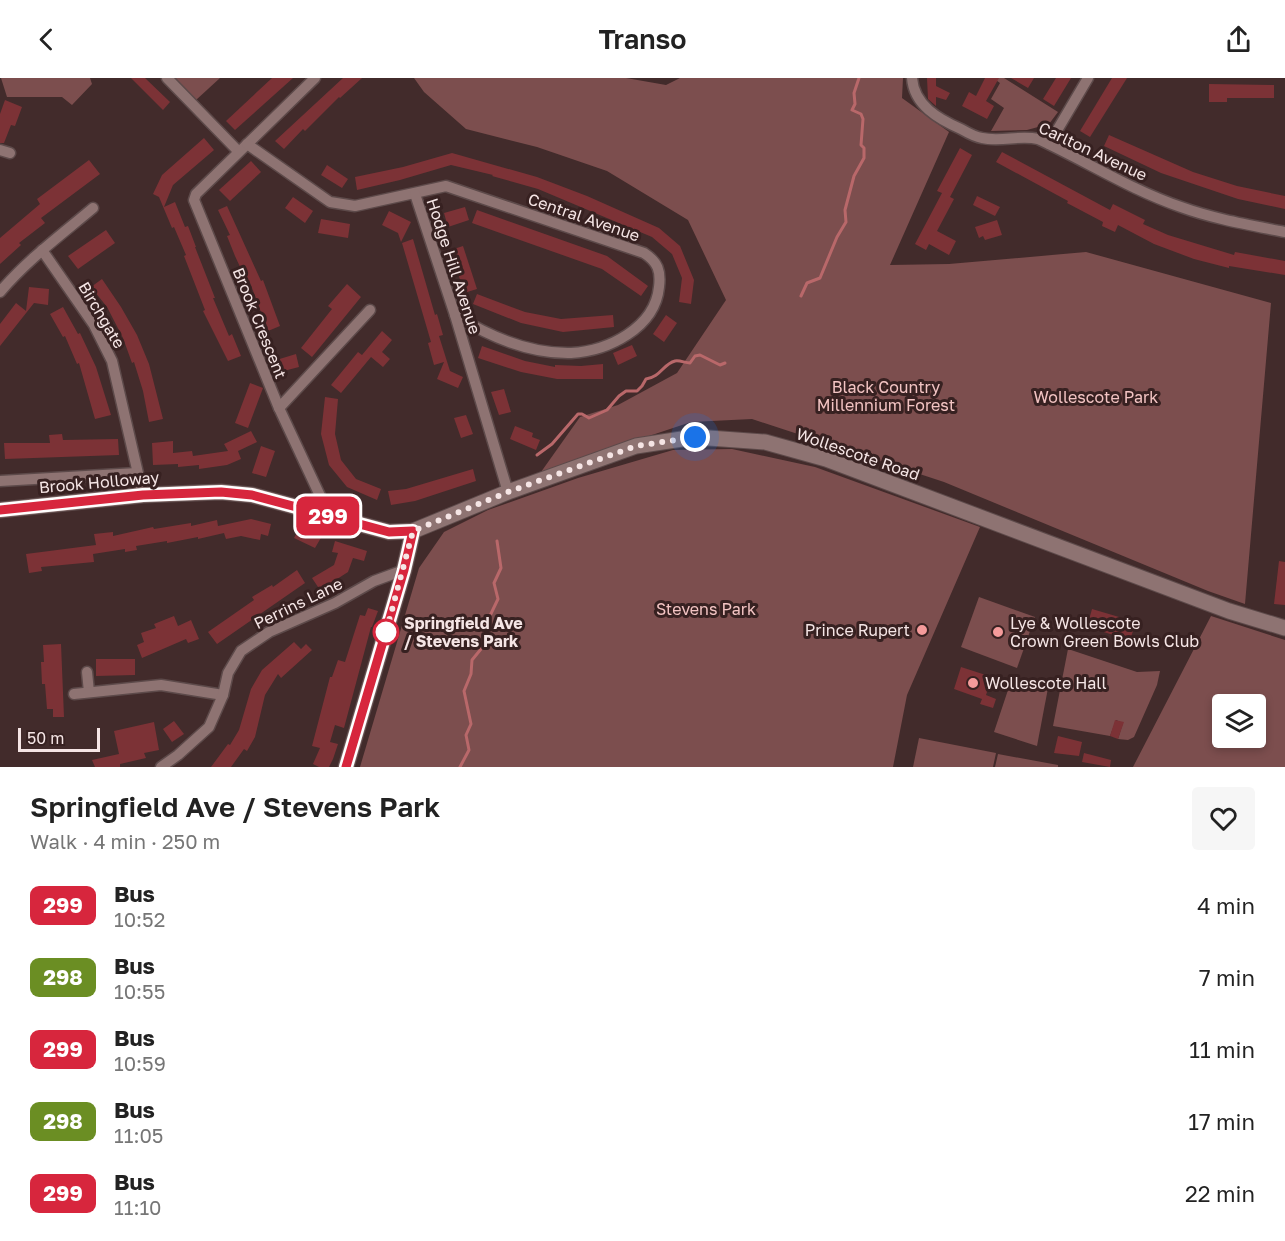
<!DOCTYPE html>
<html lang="en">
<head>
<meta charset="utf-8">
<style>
	:root { --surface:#fff; --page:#f6f6f6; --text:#222; --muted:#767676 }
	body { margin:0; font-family:"Golos Text",sans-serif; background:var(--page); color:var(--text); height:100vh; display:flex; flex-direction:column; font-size:22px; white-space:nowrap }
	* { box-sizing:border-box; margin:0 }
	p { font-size:20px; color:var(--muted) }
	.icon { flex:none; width:33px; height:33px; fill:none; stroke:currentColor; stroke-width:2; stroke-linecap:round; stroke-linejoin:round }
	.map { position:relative; height:689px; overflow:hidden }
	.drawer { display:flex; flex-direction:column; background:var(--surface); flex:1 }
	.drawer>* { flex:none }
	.badge { padding:0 12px; border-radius:9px; font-size:21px; line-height:39px }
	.controls { position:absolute; left:1212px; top:616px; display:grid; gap:12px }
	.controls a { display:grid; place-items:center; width:54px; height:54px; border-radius:6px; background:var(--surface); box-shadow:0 3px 9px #0003; font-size:30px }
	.scale { position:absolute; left:18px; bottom:15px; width:82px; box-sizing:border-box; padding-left:6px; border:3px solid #f5e5e5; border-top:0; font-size:16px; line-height:21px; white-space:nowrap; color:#f5e5e5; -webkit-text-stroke:4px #372121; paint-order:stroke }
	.you { position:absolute; width:30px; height:30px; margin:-15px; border:4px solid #fff; border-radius:50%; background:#1a73e8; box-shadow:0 0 0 9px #1a73e833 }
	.map>.badge { position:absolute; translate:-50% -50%; box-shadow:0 0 0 3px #fff }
	.round { display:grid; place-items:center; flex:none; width:63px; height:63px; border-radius:6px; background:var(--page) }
	.head { display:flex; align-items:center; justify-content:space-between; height:102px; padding:0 30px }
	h1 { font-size:28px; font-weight:600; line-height:45px }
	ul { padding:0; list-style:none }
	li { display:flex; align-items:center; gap:18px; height:72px; padding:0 30px }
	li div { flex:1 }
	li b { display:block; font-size:22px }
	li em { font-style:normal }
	li .badge { min-width:66px; font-weight:700; text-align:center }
	header { display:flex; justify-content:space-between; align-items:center; height:78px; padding:0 30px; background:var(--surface); font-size:27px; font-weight:600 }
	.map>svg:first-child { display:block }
	.green { fill:#7c4e4e; fill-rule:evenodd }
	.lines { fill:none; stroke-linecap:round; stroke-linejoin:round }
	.stream { stroke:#b9686a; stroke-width:3 }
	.building { fill:#7c3236 }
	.street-casing { stroke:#5d4a4a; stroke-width:13 }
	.secondary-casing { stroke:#5d4a4a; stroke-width:17 }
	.street { stroke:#8e7372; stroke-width:10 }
	.secondary { stroke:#8e7372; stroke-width:15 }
	.line-casing { stroke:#fff; stroke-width:14 }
	.line { stroke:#d7263d; stroke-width:9 }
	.walk { stroke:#f5e5e5; stroke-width:6; stroke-dasharray:0 10.8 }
	.poi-dot { fill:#f59b9b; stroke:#372121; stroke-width:2 }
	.stop-dot { fill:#fff; stroke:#d7263d; stroke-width:3 }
	.labels { text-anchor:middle; stroke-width:6; stroke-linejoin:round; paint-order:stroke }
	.street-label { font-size:16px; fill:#f5e5e5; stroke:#372121 }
	.park-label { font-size:16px; fill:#f3c4c3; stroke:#372121 }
	.stop-label { font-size:16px; font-weight:bold; fill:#f5e5e5; stroke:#372121; text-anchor:start }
	.poi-label { font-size:16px; fill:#f5e5e5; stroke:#372121; text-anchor:start }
</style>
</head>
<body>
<header><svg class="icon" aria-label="back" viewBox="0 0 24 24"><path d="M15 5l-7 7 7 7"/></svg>Transo<svg class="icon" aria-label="share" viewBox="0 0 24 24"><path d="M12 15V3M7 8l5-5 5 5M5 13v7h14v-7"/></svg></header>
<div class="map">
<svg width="1285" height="689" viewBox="0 0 1285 689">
	<rect width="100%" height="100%" fill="#422b2b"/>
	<!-- green -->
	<g class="green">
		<path d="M1,0h89l2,6 -20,21 -10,-8h-55z"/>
		<path d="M174,0h46l-24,22z"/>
		<path d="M414,0h212l40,7 14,-7h223l-1,20 47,34 -59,133 59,-1 137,-12 185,51 -26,301 -37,-13 -264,-109 -192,-63 -61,3 -150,50 39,-55 38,-12 59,-32 49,-73 -38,-80 -81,-49 -70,-24 -71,-18 -42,-37z"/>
		<path d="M993,0h11l54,34 -9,12 -22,6 -36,1 13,-23 -13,-9 9,-16z"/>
		<path d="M732,371l83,18 165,60 -73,168 -14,72h-533l59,-199 25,-36 44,-22 90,-32 95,-28z"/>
		<path d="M979,519l56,20 -18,51 -56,-21z"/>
		<path d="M1211,538l74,24v127h-152zM1222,627h34v33h-34z"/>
		<path d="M1068,571l69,23 23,-1 -3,14 -23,52 -6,3 -10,-1 5,-16 -7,-3 -6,16 -57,-10z"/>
		<path d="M1012,600l36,10 -11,58 -43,-14z"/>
		<path d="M919,660l77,15 -3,14h-80z"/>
		<path d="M998,676l60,11v2h-63z"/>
	</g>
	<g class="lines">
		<!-- stream -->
		<g class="stream">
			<path d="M801,218l6,-13 13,-5 17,-41 9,-15 -1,-12 9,-34 10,-18v-10l-3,-3 2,-26 -2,-5 -9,-4 3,-6 -1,-11 5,-15"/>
			<path d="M537,377l15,-11 26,-30h4l7,4 18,-8 12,-14 7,-5h11l5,-5 4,-7c15,-2 17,-15 29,-18 5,-1 10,2 15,2l5,-7 5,-1 20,10 5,-2"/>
			<path d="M460,689l9,-17 -3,-15 5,-11 -7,-33 7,-17 1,-14 9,-11 6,-27 11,-23 -4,-16 7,-15 -4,-27"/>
		</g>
	</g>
	<!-- building -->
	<g class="building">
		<path d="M131,0h14l25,24 -7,8z"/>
		<path d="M272,0h21l-58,52 -9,-9z"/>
		<path d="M343,0h19l-22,20 -1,-1 -34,34 -2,-2 -19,20 -9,-8z"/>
		<path d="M927,0h9v8l14,7 -4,7 -10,-3v9l-8,-7z"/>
		<path d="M985,0h14l-13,23 8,5 -7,13 -25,-13 7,-14 7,4z"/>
		<path d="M1011,0h23l-6,10z"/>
		<path d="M1056,0h15l-17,28 -11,-7z"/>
		<path d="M1112,0h15l-37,59 -10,-6z"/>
		<path d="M1209,6l65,1v13h-47v4h-18z"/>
		<path d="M5,22l17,7 -7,19 -4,-1 -7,18h-4v-29z"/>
		<path d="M1109,57l84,37 44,14 48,10v13l-47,-10 -77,-26 -57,-27z"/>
		<path d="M204,60l10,12 -41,35 -9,22 11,-5 10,25 3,-1 8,21h-1l20,51h-2l16,38 3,-2 9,22 -13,5 -25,-50 2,-1 -21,-54 2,-1 -12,-28 -2,1 -13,-31 -6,-3 9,-19z"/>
		<path d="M960,70l12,7 -22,42 4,2 -17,32 19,10 -7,14 -20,-11 -3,6 -11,-6 27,-51 -5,-2z"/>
		<path d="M1002,74l108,58 3,-6 32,16 -2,4 25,11 66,20 1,-3 50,9v14l-56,-9v2l-35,-9 -40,-15 -36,-19 -3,7 -13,-6 1,-4 -36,-19 1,-2 -72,-39z"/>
		<path d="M452,75l85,24 50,19 72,32 21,18 14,34 -3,24 -12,-2 3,-24 -10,-24 -20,-17 -114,-48 -46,-13 1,-1 -42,-10 -51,15 -43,10 -2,-13 48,-10z"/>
		<path d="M89,82l11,14 -59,44 4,5 -26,20 2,2 -21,19v-26l40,-34 -3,-5z"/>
		<path d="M251,83l10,11 -31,29 -11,-11z"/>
		<path d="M327,87l21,14 -6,9 -21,-13z"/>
		<path d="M977,118l23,11 -5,9 -22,-11z"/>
		<path d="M293,119l20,14 -8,12 -20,-15z"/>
		<path d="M227,128l34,75 2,-1 17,46 -12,5 -19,-51 -2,2 -12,-26 -8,-20 3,-1 -12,-25z"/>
		<path d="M465,129l4,13 -21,7 -4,-14z"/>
		<path d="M477,132l130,46 41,30 -7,10 -39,-27 -130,-46z"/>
		<path d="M389,133l22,11 -10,20 -3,-9 -16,-8z"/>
		<path d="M321,141l29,5 -2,14 -30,-5z"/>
		<path d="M997,142l5,15 -17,5 -2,-4 -4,2 -4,-11z"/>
		<path d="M106,152l9,13 -37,26 -10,-13z"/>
		<path d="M413,161l22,76 2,-1 6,21 -4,1 11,35 13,6 -5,11 -21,-9 7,-17 -10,3 -6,-22 3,-1 -29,-99z"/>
		<path d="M463,168l14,43 -13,4 -13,-43z"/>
		<path d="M102,201l19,28 16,28 12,29 14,55 -14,3 -6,-31 -9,-29 -2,1 -9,-25 -16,-31 -16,-20z"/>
		<path d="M347,206l14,13 -49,60 -11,-9 31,-39 -4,-3z"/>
		<path d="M29,209l20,2 -1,16 -14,-2 -34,43v-22l16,-21 10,8z"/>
		<path d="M477,216l48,18 36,7 52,-4 1,12 -51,5 -42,-9 -48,-19z"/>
		<path d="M63,229l15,27 2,-1 16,34 15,48 -16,4 -16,-56 -2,1 -12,-28 -2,1 -13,-23z"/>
		<path d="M666,237l11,8 -13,19 -11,-8z"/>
		<path d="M382,253l10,9 -10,12 8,7 -7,8 -12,-10 -30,36 -10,-8 27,-33 4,3z"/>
		<path d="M632,267l5,11 -19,9 -5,-12z"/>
		<path d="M482,268l43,15 30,6v-2l26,1 22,-2v15h-46l-36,-7 -43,-14z"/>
		<path d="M296,276l3,13 -23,6 -3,-12z"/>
		<path d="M250,305l13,5 -15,40 -13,-5z"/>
		<path d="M504,311l7,23 -12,3 -8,-23z"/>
		<path d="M325,319l13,2 -3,35 6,26 15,19 25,10 -4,11 -30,-13 -18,-22 -8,-31z"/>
		<path d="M466,337l7,19 -12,4 -7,-20z"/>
		<path d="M515,348l18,7 -1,4 8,3 -4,10 -26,-11z"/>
		<path d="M251,353l6,11 -19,9 3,8 -14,6 -28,4v-4l-21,2v-3l-25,1 -1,-22 21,-2v12l19,-2 1,5 35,-5 -4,-7z"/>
		<path d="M62,356l1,6 55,-1 1,16 -114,4 -1,-16h46l-1,-8z"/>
		<path d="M261,368l14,5 -9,26 -14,-4z"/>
		<path d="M473,391l3,12 -61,20 -24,4 -3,-14 18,-2z"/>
		<path d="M251,441l20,5 -3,12 -7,-2 -1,6 -19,-4 -15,3 -2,-6 -26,6v-2l-31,6v-2l-31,5 1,4 -12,2v-3l-32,5 1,8 -53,5 1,4 -13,2 -3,-19 70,-9 -2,-11 19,-2v4l40,-9 1,2 37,-6v3l26,-6 1,6z"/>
		<path d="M301,447l21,11 -7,12 -21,-10z"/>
		<path d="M335,463l32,10 -3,10 -11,-3 -5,14 -28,18 -8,-12 22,-13 4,-12 -6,-1z"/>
		<path d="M1279,483l6,1v43l-11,-1z"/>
		<path d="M297,492l8,13 -88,61 -9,-12 46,-32 -2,-3 20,-12 1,2z"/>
		<path d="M368,530l10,3 -6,16h-1l-27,101 -9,-3 -5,17 8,2 -5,15 -4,8h-10l-6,-3 7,-16 -8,-2 18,-69h2l6,-17 7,2 15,-47 5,1z"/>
		<path d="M1092,531l44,13 -6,18 -43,-13z"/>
		<path d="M174,538l4,10 13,-6 8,19 -11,4 -2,-4 -44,19 -5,-13 7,-3 -3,-9 15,-5 -2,-4z"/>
		<path d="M294,564l7,7 5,-5 6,6 -31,28 -3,-4 -13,21 -10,42 -8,14 -3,-2 -13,18h-20l17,-23 2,1 9,-15 12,-41 11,-19z"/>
		<path d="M61,566l3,73h-11v-8h-6l-2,-25h-3l-1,-22h3l-1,-17z"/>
		<path d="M96,581h39v16l-39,1z"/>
		<path d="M961,589l31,10 -6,18 10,4 -3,9 -13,-4 2,-5 -28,-10z"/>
		<path d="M1115,642l9,2 -6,17 -8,-3z"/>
		<path d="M174,643l10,13 -12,8 -9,-13z"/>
		<path d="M154,644l5,28 -15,3 2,5 -26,6v3h-25l-3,-7 27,-6 -5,-23z"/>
		<path d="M1058,658l24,6 -3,14 -25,-3z"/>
		<path d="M1084,675l27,7 -1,7 -28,-5z"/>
	</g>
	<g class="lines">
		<!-- street casing -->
		<g class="street-casing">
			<g id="street">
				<path d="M167,0l71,73"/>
				<path d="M315,0l-119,116 -2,6 85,208 51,109"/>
				<path d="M912,0c2,27 26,41 49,51 7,4 14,8 21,9 19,4 38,-3 56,1 48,22 93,51 143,68 33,12 69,18 104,25"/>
				<path d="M247,66l83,58 25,4 91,-20 198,67c14,9 17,18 15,34 -4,41 -51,64 -88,66 -42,1 -81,-16 -116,-38"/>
				<path d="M1049,66l39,-66"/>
				<path d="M0,72l10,3"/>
				<path d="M415,116l40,121 53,177"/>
				<path d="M42,172l52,75 18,36 31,134"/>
				<path d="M0,214c27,-32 61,-57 93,-84"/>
				<path d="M279,330l91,-98"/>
				<path d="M0,403l137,-8"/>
				<path d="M87,594l2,20"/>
				<path d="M74,616l87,-9 62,10"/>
				<path d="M161,689l17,-12 31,-28 14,-32 5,-22 13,-22 28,-19 66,-29 39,-22 30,-11"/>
			</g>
		</g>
		<!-- secondary casing -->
		<g class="secondary-casing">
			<g id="secondary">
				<path d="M0,432l143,-15 78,-3 31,3 137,37 24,-1 95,-39 128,-46 59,-9 70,5 61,17 403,152 56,17"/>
				<path d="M346,689l58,-197 9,-39"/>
			</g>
		</g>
		<!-- street -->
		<use href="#street" class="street"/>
		<!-- secondary -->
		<use href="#secondary" class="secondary"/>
	</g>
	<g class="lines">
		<!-- line casing -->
		<g class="line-casing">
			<path id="line" d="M0,432l143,-15 78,-3 31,3 137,37 24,-1 -9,39 -58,197"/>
		</g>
		<!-- line -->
		<use href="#line" class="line"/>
		<!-- walk -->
		<path class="walk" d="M386,554l-1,4 28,-105 95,-39 128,-46 59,-9"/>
	</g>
	<!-- markers -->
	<g class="poi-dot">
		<circle cx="922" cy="552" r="6"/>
		<circle cx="998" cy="554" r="6"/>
		<circle cx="973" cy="605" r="6"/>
	</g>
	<circle class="stop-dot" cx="386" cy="554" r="12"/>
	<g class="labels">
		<!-- street labels -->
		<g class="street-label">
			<text transform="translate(1093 73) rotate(25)" y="6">Carlton Avenue</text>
			<text transform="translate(584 139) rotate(19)" y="6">Central Avenue</text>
			<text transform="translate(454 188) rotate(72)" y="6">Hodge Hill Avenue</text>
			<text transform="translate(102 237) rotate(59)" y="6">Birchgate</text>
			<text transform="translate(260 245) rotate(68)" y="6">Brook Crescent</text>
			<text transform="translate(858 376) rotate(19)" y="6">Wollescote Road</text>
			<text transform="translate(99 404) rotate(-5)" y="6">Brook Holloway</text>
			<text transform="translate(298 525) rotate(-26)" y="6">Perrins Lane</text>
		</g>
		<!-- park labels -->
		<g class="park-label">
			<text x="886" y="315">Black Country<tspan x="886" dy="18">Millennium Forest</tspan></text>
			<text x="1096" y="325">Wollescote Park</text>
			<text x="706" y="537">Stevens Park</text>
		</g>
		<!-- stop labels -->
		<g class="stop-label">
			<text x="404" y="551">Springfield Ave<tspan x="404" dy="18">/ Stevens Park</tspan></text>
		</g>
		<!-- poi labels -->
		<g class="poi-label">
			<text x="1010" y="551">Lye &amp; Wollescote<tspan x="1010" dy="18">Crown Green Bowls Club</tspan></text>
			<text x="910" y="558" text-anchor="end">Prince Rupert</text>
			<text x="985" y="611">Wollescote Hall</text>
		</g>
	</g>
</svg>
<div class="controls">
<a><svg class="icon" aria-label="layers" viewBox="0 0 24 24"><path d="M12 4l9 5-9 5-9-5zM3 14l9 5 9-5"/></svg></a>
</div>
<div class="scale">50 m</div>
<div class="you" style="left:695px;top:359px"></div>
<b class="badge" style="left:328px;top:438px;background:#d7263d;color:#fff">299</b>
</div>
<section class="drawer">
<div class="head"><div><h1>Springfield Ave / Stevens Park</h1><p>Walk · 4 min · 250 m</p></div><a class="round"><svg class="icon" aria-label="heart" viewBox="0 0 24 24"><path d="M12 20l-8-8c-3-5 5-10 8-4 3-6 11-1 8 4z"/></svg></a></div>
<ul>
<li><span class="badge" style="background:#d7263d;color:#fff">299</span><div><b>Bus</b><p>10:52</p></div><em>4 min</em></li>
<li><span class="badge" style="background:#6b8e23;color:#fff">298</span><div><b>Bus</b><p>10:55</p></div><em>7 min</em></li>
<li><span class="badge" style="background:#d7263d;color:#fff">299</span><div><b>Bus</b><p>10:59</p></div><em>11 min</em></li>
<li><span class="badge" style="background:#6b8e23;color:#fff">298</span><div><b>Bus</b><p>11:05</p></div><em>17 min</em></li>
<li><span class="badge" style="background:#d7263d;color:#fff">299</span><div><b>Bus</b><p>11:10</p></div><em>22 min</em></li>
</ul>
</section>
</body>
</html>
